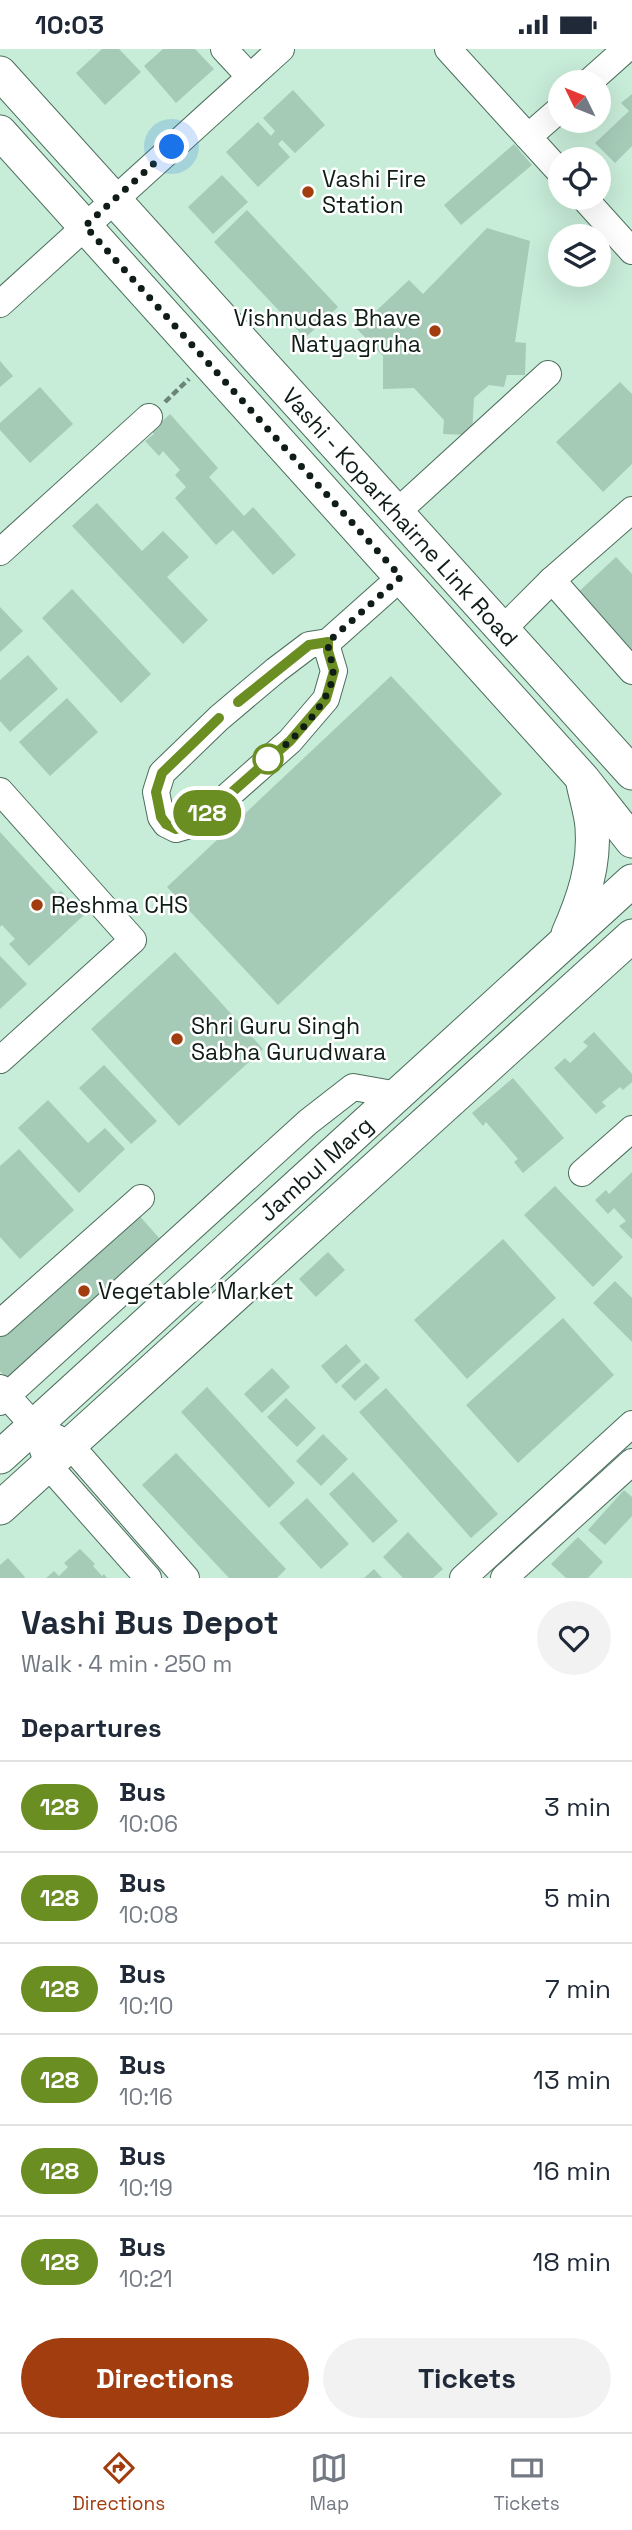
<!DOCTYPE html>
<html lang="en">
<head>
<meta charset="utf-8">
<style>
	:root { --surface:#fff; --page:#f2f2f3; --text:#1f2937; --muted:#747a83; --line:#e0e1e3; --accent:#a13d0e }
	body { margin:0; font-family:"Space Grotesk",sans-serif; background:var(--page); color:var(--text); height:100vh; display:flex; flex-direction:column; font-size:26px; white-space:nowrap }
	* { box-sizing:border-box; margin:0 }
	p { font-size:23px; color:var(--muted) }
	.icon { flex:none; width:38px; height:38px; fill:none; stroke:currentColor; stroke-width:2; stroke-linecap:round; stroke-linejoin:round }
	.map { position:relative; height:1529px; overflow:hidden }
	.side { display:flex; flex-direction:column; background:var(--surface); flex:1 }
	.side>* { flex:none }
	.badge { padding:0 14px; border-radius:23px; font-size:24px; line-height:46px }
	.needle { width:46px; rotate:313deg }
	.fabs { position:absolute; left:548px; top:21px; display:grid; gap:14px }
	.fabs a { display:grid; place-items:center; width:63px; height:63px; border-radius:50%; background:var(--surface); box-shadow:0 7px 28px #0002; font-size:35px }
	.you { position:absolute; width:35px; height:35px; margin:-18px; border:5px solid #fff; border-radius:50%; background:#1a73e8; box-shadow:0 0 0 10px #1a73e833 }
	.map>.badge { position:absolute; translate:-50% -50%; box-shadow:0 0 0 4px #fff }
	h2 { padding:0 21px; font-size:26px; line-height:63px }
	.round { display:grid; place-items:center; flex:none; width:74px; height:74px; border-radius:37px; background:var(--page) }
	.head { display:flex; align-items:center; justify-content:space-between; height:119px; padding:0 21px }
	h1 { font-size:33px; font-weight:800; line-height:52px }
	.cta { display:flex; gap:14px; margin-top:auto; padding:14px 21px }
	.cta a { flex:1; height:80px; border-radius:42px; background:var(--accent); color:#fff; font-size:28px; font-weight:800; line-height:80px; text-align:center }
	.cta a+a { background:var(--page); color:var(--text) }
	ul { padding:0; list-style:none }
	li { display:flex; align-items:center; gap:21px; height:91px; padding:0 21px; border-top:2px solid var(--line) }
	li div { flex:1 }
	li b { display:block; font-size:26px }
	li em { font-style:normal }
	li .badge { min-width:77px; font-weight:700; text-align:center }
	.status { display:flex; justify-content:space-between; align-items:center; height:49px; padding:0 35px; background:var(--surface); direction:ltr }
	.status svg { height:19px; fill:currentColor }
	.tab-bar { display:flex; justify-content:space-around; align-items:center; height:98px; border-top:2px solid var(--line); background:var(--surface); font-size:19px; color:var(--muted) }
	.tab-bar a { display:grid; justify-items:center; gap:4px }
	.tab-bar .current { color:var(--accent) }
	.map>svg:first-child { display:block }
	.building { fill:#a5cab6 }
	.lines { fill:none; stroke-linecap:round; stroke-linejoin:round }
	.minor-casing { stroke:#4c6e5c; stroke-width:28 }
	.major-casing { stroke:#4c6e5c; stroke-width:35 }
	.path { stroke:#6b8477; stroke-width:4.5; stroke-dasharray:7 3.5; stroke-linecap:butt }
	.minor { stroke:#fff; stroke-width:26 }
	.major { stroke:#fff; stroke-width:33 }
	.line-casing { stroke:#fff; stroke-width:16 }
	.line { stroke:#6b8e23; stroke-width:10 }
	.walk { stroke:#0f1d16; stroke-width:7; stroke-dasharray:0 12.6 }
	.poi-dot { fill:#a13d0e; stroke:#fff; stroke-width:2.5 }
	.stop-dot { fill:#fff; stroke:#6b8e23; stroke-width:3.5 }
	.labels { text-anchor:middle; stroke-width:5; stroke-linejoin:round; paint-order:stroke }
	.poi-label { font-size:23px; fill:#0f1d16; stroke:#fff; text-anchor:start }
	.street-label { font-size:23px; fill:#0f1d16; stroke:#fff }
</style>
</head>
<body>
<div class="status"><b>10:03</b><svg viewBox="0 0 49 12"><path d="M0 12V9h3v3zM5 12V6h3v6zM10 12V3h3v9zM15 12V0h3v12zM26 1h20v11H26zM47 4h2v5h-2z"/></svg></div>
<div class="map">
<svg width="632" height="1529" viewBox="0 0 632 1529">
	<rect width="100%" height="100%" fill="#c7ecd8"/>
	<!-- building -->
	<g class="building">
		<path d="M102,0h17l22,23 -36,33 -29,-32z"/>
		<path d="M163,0h32l19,20 -38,34 -32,-37z"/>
		<path d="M293,41l32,35 -30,28 -13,-13 -4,4 12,13 -32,30 -32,-35 32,-30 13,14 4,-5 -12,-13z"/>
		<path d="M632,45v52l-17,17 -20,-20 34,-32 -8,-8z"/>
		<path d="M514,95l18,21 -71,60 -17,-20z"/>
		<path d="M222,126l26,27 -35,32 -25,-27z"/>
		<path d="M247,161l91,97 -33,31 -91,-96z"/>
		<path d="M487,179l43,13 -15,101 11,1 -1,32h-18l-3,12 -15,-2 -15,13 -2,37 -29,-1 1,-14 -30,-32 -31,1v-33l-26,-27 52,-49 14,14z"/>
		<path d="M0,312l13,15 -13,11z"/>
		<path d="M620,333l12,12v70l-29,28 -47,-50z"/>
		<path d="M40,338l33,37 -43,39 -30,-33v-7z"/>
		<path d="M170,365l48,54 -9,9 35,39 9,-9 43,48 -23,20 -40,-45 -17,15 -41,-47 11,-11 -11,-12 5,-5 -17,-19 -4,5 -14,-15 9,-7 -2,-3z"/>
		<path d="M97,454l45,48 21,-20 26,26 -22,20 41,43 -25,24 -111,-118z"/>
		<path d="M616,508l16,17v88l-59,-65z"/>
		<path d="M72,540l79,85 -30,29 -79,-85z"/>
		<path d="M0,558l23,24 -23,21z"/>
		<path d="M28,606l30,34 -48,43 -10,-11v-41z"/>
		<path d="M391,627l111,118 -224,211 -111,-118z"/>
		<path d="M67,649l31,34 -48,44 -31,-34z"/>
		<path d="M0,783l57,62 4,-3 23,24 -55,51 -20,-22 6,-5 -13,-14 -2,2z"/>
		<path d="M175,903l88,97 -84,77 -88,-97z"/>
		<path d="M0,907l27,28 -27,25z"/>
		<path d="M594,983l38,42v8l-9,8 -3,-3 -18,15 4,4 -10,8 -42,-46 11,-10 5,5 18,-17 -5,-4z"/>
		<path d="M104,1016l53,56 -26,23 -52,-56z"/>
		<path d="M513,1029l51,60 -41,35 -9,-11 4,-3 -32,-37 -3,4 -11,-13z"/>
		<path d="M48,1051l40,43 17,-15 20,21 -46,44 -61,-65z"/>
		<path d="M19,1100l55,61 -54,49 -20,-22v-71z"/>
		<path d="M632,1123v67l-13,-13 7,-5 -12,-13 -6,6 -13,-14 11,-10 3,4z"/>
		<path d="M555,1137l68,71 -30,30 -69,-72z"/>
		<path d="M137,1164l30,34 -154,138 -13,-14v-35z"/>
		<path d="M503,1190l53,59 -89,81 -53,-59z"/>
		<path d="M328,1203l17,18 -29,27 -17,-18z"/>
		<path d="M615,1232l17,17v44l-39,-39z"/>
		<path d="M563,1269l51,57 -96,88 -52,-58z"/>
		<path d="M346,1295l15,17 -25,23 -15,-18z"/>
		<path d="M366,1314l14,15 -25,23 -14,-15z"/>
		<path d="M272,1319l18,19 -28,26 -18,-19z"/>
		<path d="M207,1338l88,96 -26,25 -88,-96z"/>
		<path d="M386,1339l112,126 -27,24 -112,-126z"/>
		<path d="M286,1349l30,30 -19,19 -30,-30z"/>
		<path d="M323,1385l25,25 -27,27 -25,-25z"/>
		<path d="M176,1404l110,116 -9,9h-48l-87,-93z"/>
		<path d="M353,1423l45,49 -25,22 -44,-49z"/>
		<path d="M624,1441l8,7v19l-27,29 -17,-15z"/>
		<path d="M307,1449l42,46 -28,25 -42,-46z"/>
		<path d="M408,1483l35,37 -10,9h-30l-20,-21z"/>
		<path d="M578,1488l25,25 -15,16h-22l-15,-14z"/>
		<path d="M80,1500l15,15 -2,2 9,10 2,-2 3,4h-61l8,-7 5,5 9,-9 -4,-4z"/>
		<path d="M8,1509l17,19 -1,1h-24v-13z"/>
		<path d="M374,1520l8,9h-18z"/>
	</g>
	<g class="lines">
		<!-- minor casing -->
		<g class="minor-casing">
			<g id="minor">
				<path d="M224,0l26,28"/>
				<path d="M448,0l112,123"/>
				<path d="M589,33l37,-33"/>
				<path d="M528,88l32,-28"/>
				<path d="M584,149l48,53"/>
				<path d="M0,255l281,-255"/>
				<path d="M396,464l152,-139"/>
				<path d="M0,503l149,-135"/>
				<path d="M552,531l80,91"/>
				<path d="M502,581l50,-50 80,-70"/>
				<path d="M328,593l-19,3 -33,25 -57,48 -57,55 -6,19 5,25 5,7 10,5 21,-6 93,-82 36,-42 8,-28 -6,-20v-9l73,-65"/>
				<path d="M0,742l133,149 -133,120"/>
				<path d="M582,1124l50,-44"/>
				<path d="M0,1274l141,-125"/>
				<path d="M0,1339l34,38 36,19 116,133"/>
				<path d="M0,1353l308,-280 45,-35 45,8"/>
				<path d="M42,1398l6,18 100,113"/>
				<path d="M463,1529l169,-154"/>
				<path d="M504,1529l128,-116"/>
			</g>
		</g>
		<!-- major casing -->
		<g class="major-casing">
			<g id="major">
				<path d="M0,24l632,700"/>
				<path d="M0,83l583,647 49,62"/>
				<path d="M568,885c15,-34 27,-68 24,-107 -1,-14 -6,-29 -9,-44"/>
				<path d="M0,1408l632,-576"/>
				<path d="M0,1459l632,-572"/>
			</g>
		</g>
		<!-- path -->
		<path class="path" d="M165,353l24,-23"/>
		<!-- minor -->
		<use href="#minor" class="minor"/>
		<!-- major -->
		<use href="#major" class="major"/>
	</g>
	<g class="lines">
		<!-- line casing -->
		<g class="line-casing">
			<path id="line" d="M219,669l-57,55 -6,19 5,25 5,7 10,5 21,-6 93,-82 36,-42 8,-28 -6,-20v-9l-19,3 -71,57"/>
		</g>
		<!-- line -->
		<use href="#line" class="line"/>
		<!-- walk -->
		<path class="walk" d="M172,98l-87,79 316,351 -73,65c0,12 6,22 5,32 -2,29 -42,69 -65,85"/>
	</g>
	<!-- markers -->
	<g class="poi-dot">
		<circle cx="308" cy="143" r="7"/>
		<circle cx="435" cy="282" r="7"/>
		<circle cx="37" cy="856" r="7"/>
		<circle cx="177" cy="990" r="7"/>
		<circle cx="84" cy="1242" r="7"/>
	</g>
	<circle class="stop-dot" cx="268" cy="710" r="14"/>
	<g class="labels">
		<!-- poi labels -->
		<g class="poi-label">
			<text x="322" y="138">Vashi Fire<tspan x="322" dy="26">Station</tspan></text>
			<text x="421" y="277" text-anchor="end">Vishnudas Bhave<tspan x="421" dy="26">Natyagruha</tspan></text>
			<text x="51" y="864">Reshma CHS</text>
			<text x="191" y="985">Shri Guru Singh<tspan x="191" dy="26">Sabha Gurudwara</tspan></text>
			<text x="98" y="1250">Vegetable Market</text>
		</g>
		<!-- street labels -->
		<g class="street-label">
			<text transform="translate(400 468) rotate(48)" y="8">Vashi - Koparkhairne Link Road</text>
			<text transform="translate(316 1120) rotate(-42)" y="8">Jambul Marg</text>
		</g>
	</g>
</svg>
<div class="fabs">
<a><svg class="needle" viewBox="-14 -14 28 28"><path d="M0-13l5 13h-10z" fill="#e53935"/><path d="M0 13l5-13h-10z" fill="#747a83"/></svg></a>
<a><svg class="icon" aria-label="locate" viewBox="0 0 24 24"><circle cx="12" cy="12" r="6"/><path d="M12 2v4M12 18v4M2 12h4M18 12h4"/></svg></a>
<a><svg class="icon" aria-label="layers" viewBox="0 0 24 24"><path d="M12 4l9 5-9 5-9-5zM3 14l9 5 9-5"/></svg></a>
</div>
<div class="you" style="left:172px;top:98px"></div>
<b class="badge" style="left:207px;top:764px;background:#6b8e23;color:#fff">128</b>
</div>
<section class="side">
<div class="head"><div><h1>Vashi Bus Depot</h1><p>Walk · 4 min · 250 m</p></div><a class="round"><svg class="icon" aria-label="heart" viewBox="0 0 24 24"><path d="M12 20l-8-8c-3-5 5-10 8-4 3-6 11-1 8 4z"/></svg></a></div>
<h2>Departures</h2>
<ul>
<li><span class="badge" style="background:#6b8e23;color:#fff">128</span><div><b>Bus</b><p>10:06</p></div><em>3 min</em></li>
<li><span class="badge" style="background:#6b8e23;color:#fff">128</span><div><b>Bus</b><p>10:08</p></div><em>5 min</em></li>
<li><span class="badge" style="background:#6b8e23;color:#fff">128</span><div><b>Bus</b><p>10:10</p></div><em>7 min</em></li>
<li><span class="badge" style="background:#6b8e23;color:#fff">128</span><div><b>Bus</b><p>10:16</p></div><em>13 min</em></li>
<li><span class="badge" style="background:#6b8e23;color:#fff">128</span><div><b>Bus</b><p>10:19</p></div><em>16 min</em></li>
<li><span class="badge" style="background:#6b8e23;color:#fff">128</span><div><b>Bus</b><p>10:21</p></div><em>18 min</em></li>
</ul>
<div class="cta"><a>Directions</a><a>Tickets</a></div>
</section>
<nav class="tab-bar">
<a class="current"><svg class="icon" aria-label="directions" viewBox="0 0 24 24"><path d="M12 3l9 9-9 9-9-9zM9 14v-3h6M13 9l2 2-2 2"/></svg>Directions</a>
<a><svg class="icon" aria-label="map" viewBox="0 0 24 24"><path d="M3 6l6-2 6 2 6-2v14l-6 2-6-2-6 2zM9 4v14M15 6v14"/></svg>Map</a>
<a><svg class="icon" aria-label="tickets" viewBox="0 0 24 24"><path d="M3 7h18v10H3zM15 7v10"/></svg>Tickets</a>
</nav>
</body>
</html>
